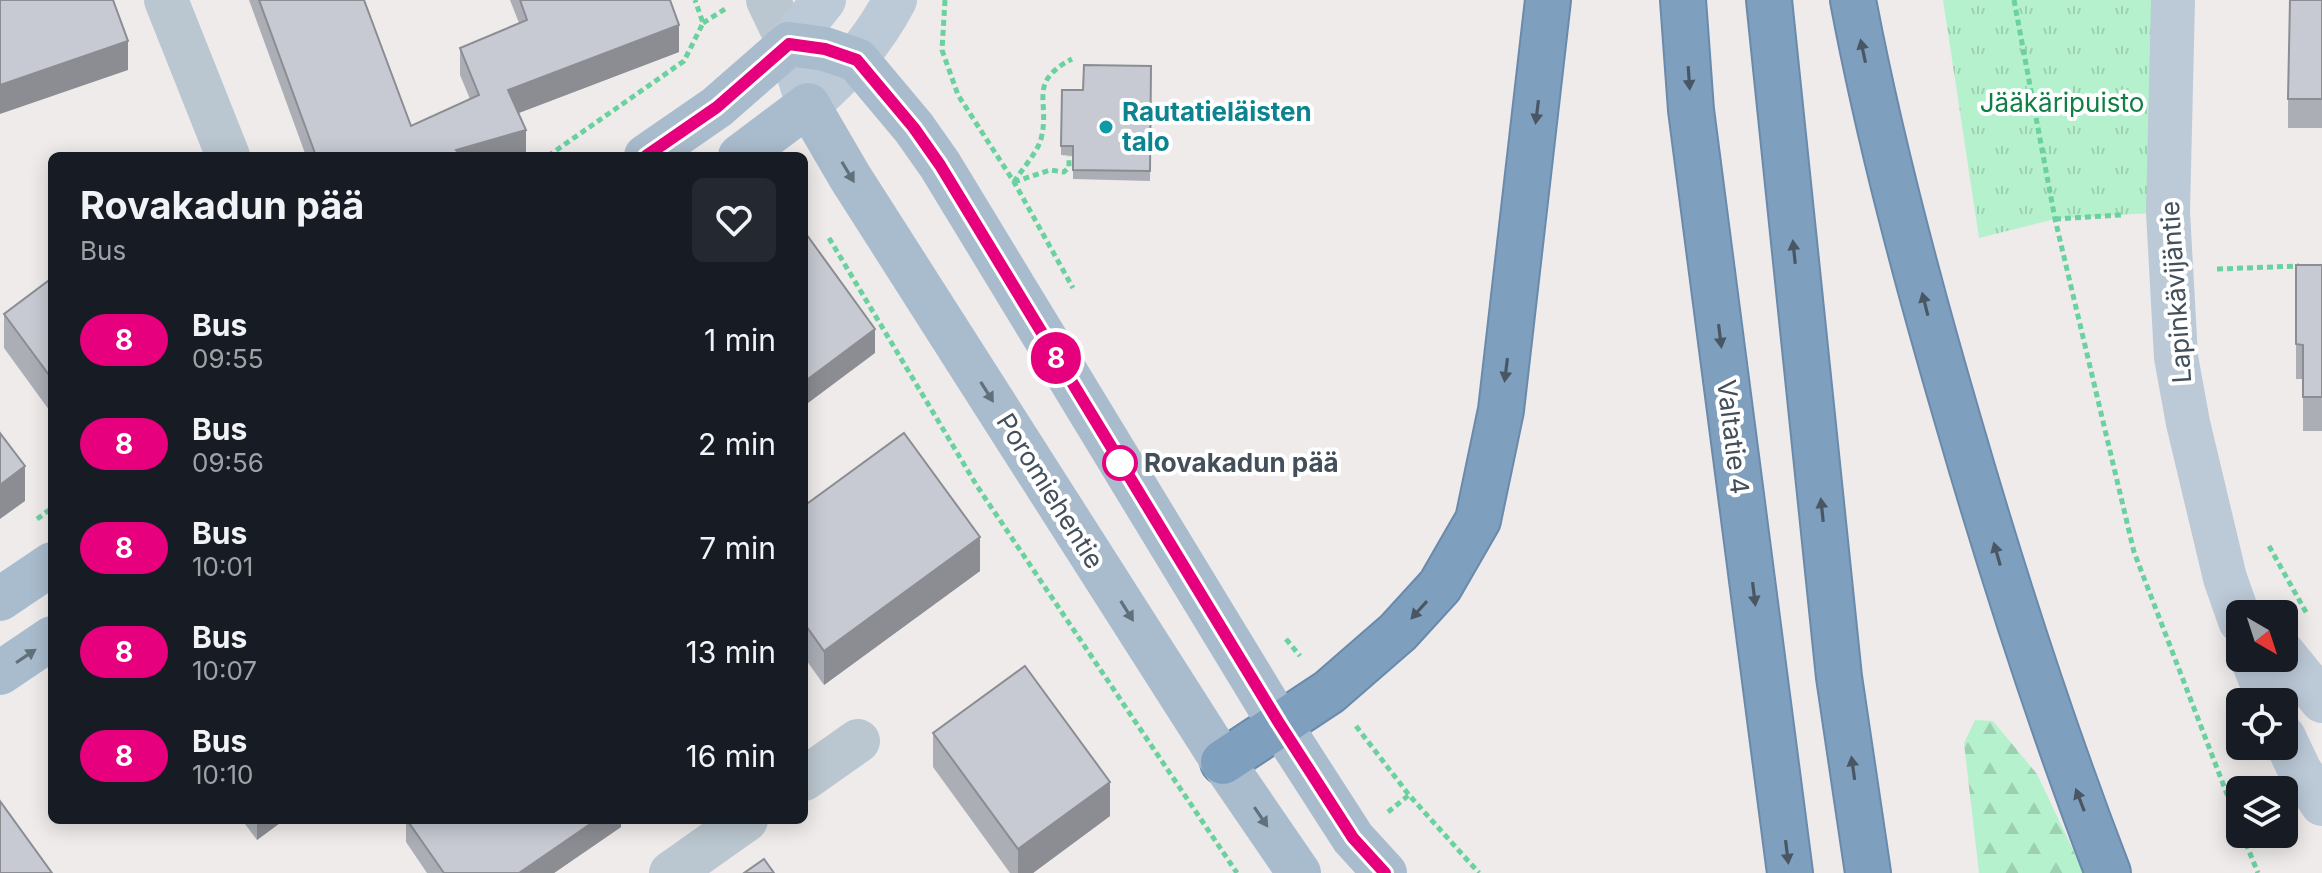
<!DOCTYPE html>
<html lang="en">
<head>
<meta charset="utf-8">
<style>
	:root { --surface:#171b24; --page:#242831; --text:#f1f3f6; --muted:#9ea1a6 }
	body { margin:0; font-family:Inter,sans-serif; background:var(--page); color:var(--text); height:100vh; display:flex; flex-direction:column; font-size:30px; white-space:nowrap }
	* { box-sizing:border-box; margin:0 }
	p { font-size:26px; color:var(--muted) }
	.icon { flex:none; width:44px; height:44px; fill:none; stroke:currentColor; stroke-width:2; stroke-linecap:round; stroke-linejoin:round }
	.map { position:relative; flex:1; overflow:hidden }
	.side { position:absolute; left:48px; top:152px; width:760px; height:672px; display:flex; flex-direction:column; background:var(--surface); border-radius:12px; box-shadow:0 4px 20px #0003 }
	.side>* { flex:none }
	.badge { padding:0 16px; border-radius:26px; font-size:28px; line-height:52px }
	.needle { width:52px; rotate:141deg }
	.controls { position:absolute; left:2226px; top:600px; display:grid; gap:16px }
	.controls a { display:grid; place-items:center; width:72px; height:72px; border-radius:12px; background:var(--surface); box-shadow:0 4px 20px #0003; font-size:40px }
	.map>.badge { position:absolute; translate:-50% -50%; box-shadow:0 0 0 4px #fff }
	.round { display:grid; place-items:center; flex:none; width:84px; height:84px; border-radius:12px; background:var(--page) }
	.summary { display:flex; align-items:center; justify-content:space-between; height:136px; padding:0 32px }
	h1 { font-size:38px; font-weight:700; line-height:60px }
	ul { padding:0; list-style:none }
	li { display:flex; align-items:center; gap:24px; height:104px; padding:0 32px }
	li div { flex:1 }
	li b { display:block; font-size:30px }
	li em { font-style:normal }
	li .badge { min-width:88px; font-weight:700; text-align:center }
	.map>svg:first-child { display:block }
	.forest { fill:url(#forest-firs) }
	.park { fill:url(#park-tufts) }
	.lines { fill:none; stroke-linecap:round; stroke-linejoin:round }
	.highway-casing { stroke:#6a8aab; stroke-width:48 }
	.path { stroke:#6bd19e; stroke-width:5; stroke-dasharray:6 4; stroke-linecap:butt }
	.street { stroke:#bbc7d0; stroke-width:44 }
	.secondary { stroke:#bcc9d7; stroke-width:44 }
	.primary { stroke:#a9bccd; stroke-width:44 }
	.highway { stroke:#7f9fbf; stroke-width:44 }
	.wall { fill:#abaeb5 }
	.shaded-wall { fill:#8b8d93 }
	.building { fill:#c7cad2; stroke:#8b8d93; stroke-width:2 }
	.oneway { fill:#495764 }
	.oneway2 { fill:#62707c }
	.line-casing { stroke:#fff; stroke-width:18 }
	.line { stroke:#e6007e; stroke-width:12 }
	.culture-dot { fill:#0f9aa8; stroke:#fff; stroke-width:3 }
	.stop-dot { fill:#fff; stroke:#e6007e; stroke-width:4 }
	.labels { text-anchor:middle; stroke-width:8; stroke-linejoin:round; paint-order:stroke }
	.park-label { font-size:26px; fill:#107f46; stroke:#fff }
	.culture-label { font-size:26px; font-weight:bold; fill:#0d838f; stroke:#fff; text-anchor:start }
	.street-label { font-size:26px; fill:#434f5a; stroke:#fff }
	.stop-label { font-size:26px; font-weight:bold; fill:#434f5a; stroke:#fff; text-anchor:start }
</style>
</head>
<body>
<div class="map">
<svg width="2322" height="873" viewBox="0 0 2322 873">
	<defs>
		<pattern id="forest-firs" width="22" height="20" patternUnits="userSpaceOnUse" patternTransform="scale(2)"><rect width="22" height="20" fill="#b5f1cc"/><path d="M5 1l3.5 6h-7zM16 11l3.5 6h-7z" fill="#9dd0b1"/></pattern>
		<pattern id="park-tufts" width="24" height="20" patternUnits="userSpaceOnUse" patternTransform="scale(2)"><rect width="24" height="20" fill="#b5f1cc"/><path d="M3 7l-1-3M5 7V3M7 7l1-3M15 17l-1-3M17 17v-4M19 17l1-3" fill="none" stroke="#9dd0b1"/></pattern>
	</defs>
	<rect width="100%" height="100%" fill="#efebeb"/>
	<!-- forest -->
	<path class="forest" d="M1975,720l18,1 44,53 47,99h-105l-15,-130z"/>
	<!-- park -->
	<path class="park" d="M1943,0h220l5,212 -113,7 -76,19z"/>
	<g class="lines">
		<!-- highway casing -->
		<g class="highway-casing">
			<g id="highway">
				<path d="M1683,0l8,110 99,763"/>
				<path d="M1769,0l70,677 29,196"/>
				<path d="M1853,0c27,143 65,284 106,424 44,152 92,301 149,449"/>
				<path d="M1223,762l106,-70 69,-60 42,-46 38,-66 23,-110 47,-410"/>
			</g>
		</g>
		<!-- path -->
		<g class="path">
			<path d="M945,0l-3,50 16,45 56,87 59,106"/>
			<path d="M2014,0l41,219 79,333 106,276"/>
			<path d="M703,23l22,-14"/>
			<path d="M548,156l136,-95 19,-38 -8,-23"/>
			<path d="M1014,182c8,-13 23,-29 27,-43 10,-38 -15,-56 31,-80"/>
			<path d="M1014,182l36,-12 14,2 5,-5v-11"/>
			<path d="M2055,219l66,-4"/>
			<path d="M829,238l148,248 260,387"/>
			<path d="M2217,269l82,-3"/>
			<path d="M37,519l15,-11"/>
			<path d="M2269,546l38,68"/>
			<path d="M1286,639l14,17"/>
			<path d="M1356,726l53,69 70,78"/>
			<path d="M1388,812l21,-17"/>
			<path d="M2242,834l16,39"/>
		</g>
		<!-- street -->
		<g class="street">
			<path d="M166,0l62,156"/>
			<path d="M768,0l21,44"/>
			<path d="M804,779l54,-38"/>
			<path d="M671,873l75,-53"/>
		</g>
		<!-- secondary -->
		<g class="secondary">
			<path d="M824,0l-35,44 19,61c36,-31 65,-63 87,-105"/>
			<path d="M2173,0l-5,212 8,145 12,66 37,155 15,43"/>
			<path d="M2284,654l38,47"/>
			<path d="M2252,658l17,44"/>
			<path d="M2284,737l16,34 22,33"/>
		</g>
		<!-- primary -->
		<g class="primary">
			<path d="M646,156l71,-49 72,-63 36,5 32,11 57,68 26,37 339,558 74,115 32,35"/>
			<path d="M740,156l68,-51 42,72 373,585 76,111"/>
			<path d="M0,599l52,-35"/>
			<path d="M0,673l52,-35"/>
		</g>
		<!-- highway -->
		<use href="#highway" class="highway"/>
	</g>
	<!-- wall -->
	<g class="wall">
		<path d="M249,0h115l47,126 59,-27 -10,-24v-27l59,-25 -9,-23h160l9,52 -160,61 7,43h-220z"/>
		<path d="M2322,0v128h-34v-29z"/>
		<path d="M1151,66l-1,115 -77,-2v-23l-12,-1v-9l22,-56z"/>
		<path d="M2296,265h26v166h-19v-52h-7z"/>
		<path d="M52,278v136l-48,-66v-34z"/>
		<path d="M804,506l176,65 -156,114 -20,-28z"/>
		<path d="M933,733l177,83 -77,57h-23l-77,-106z"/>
		<path d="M242,820h42l-27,20z"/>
		<path d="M406,820h215v7l-67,46h-127l-21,-31z"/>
	</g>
	<!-- shaded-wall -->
	<g class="shaded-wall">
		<path d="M679,25v27l-171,65v-27z"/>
		<path d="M128,41v29l-128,44v-29z"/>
		<path d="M526,130v26h-70v-6z"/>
		<path d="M875,329v24l-71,53v-24z"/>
		<path d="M25,466v35l-25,18v-34z"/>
		<path d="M980,537v34l-156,114v-34z"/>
		<path d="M1110,782v34l-77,57h-15v-24z"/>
		<path d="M257,820h27l-27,20z"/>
		<path d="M596,820h25v7l-67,46h-35z"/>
	</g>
	<!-- building -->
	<g class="building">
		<path d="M0,0h113l15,41 -128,44z"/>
		<path d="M259,0h105l47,126 68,-31 -19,-47 67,-28 -7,-20h150l9,25 -171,65 18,40 -70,20 5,6h-145z"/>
		<path d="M2290,0h32v99h-34z"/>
		<path d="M1084,65l67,1 -1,105 -77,-1v-24h-12l1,-56h21z"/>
		<path d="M804,231l71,98 -71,53z"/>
		<path d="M2296,265h26v132h-19v-52l-7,-1z"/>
		<path d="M52,278v101l-48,-65z"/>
		<path d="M0,433l25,33 -25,19z"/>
		<path d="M904,433l76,104 -156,114 -20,-28v-117z"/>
		<path d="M1025,666l85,116 -92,67 -85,-116z"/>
		<path d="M0,801l52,72h-52z"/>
		<path d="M407,820h189l-77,53h-75z"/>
		<path d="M764,859l10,14h-30z"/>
	</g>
	<!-- one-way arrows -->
	<defs><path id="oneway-solid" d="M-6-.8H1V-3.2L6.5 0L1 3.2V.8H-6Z" transform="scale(2)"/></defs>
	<g class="oneway">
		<use href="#oneway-solid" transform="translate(1863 51) rotate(-102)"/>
		<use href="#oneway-solid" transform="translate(1689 78) rotate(86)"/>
		<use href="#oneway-solid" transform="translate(1537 112) rotate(97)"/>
		<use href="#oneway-solid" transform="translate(1794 252) rotate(-96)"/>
		<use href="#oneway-solid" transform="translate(1925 304) rotate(-104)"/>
		<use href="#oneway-solid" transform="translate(1720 336) rotate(83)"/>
		<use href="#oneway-solid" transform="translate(1506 370) rotate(97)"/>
		<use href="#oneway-solid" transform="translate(1822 510) rotate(-96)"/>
		<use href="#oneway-solid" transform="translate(1997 554) rotate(-106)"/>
		<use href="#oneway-solid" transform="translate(1754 594) rotate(83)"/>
		<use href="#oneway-solid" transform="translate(1419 610) rotate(132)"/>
		<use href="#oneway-solid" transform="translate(1853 768) rotate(-98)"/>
		<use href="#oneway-solid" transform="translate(2080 800) rotate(-111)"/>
		<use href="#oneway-solid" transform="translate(1787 852) rotate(83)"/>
	</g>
	<g class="oneway2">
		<use href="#oneway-solid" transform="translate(848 172) rotate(59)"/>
		<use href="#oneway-solid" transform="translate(987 392) rotate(58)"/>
		<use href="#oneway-solid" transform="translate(1127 611) rotate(58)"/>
		<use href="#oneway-solid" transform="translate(26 656) rotate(-34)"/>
		<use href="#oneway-solid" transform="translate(1261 817) rotate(56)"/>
	</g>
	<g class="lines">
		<!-- line casing -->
		<g class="line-casing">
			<path id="line" d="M646,156l71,-49 72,-63 36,5 32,11 57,68 26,37 339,558 74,115 32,35"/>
		</g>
		<!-- line -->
		<use href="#line" class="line"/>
	</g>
	<!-- markers -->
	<circle class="culture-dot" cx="1106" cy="127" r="8"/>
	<circle class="stop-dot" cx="1120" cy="463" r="16"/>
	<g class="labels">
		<!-- park labels -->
		<g class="park-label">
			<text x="2062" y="112">Jääkäripuisto</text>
		</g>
		<!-- culture labels -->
		<g class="culture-label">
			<text x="1122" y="121">Rautatieläisten<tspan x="1122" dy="30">talo</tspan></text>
		</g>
		<!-- street labels -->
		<g class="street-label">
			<text transform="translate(2176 292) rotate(-94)" y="9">Lapinkävijäntie</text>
			<text transform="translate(1733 437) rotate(83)" y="9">Valtatie 4</text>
			<text transform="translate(1050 491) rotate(58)" y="9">Poromiehentie</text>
		</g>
		<!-- stop labels -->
		<g class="stop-label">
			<text x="1144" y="472">Rovakadun pää</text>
		</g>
	</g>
</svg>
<div class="controls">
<a><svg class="needle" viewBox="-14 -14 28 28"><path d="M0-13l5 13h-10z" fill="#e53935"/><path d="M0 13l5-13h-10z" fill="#9ea1a6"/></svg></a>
<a><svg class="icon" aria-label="locate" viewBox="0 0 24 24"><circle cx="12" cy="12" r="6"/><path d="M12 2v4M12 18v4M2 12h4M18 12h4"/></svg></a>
<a><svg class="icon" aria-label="layers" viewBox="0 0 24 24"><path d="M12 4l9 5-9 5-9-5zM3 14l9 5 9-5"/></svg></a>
</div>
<b class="badge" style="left:1056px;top:358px;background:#e6007e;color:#fff">8</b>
<section class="side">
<div class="summary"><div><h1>Rovakadun pää</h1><p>Bus</p></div><a class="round"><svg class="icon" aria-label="heart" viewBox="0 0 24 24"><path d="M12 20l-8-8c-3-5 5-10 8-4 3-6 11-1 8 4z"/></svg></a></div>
<ul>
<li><span class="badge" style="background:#e6007e;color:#fff">8</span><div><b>Bus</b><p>09:55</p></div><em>1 min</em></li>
<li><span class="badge" style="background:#e6007e;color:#fff">8</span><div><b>Bus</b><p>09:56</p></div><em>2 min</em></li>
<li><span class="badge" style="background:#e6007e;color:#fff">8</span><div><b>Bus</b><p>10:01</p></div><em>7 min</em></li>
<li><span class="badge" style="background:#e6007e;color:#fff">8</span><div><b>Bus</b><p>10:07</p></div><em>13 min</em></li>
<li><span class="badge" style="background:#e6007e;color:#fff">8</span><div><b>Bus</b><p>10:10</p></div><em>16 min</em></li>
</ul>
</section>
</div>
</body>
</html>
